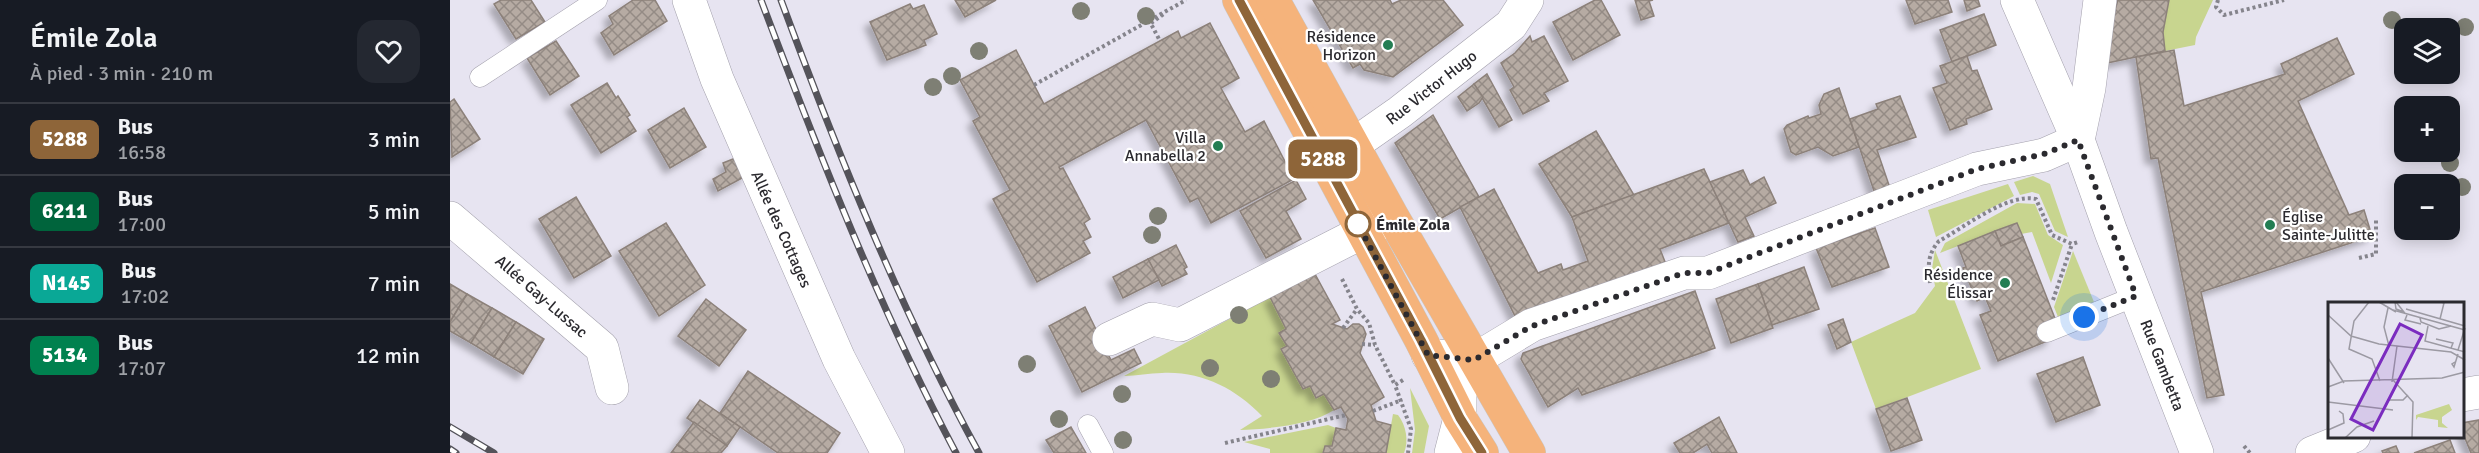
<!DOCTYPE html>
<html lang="fr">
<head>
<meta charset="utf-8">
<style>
	:root { --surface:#171b24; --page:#242831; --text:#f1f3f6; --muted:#9ea1a6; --line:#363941 }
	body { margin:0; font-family:Signika,sans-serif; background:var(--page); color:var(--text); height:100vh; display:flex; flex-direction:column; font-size:22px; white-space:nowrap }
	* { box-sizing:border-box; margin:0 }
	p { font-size:20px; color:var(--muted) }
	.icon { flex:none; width:33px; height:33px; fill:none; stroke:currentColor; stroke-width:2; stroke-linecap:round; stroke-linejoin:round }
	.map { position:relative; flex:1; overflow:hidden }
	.side { display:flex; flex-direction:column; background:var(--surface); width:450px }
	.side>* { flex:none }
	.badge { padding:0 12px; border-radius:9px; font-size:21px; line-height:39px }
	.controls { position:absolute; left:1944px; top:18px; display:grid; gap:12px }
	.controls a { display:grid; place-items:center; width:66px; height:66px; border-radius:12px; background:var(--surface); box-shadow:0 3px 15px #0003; font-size:30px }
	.you { position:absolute; width:30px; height:30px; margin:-15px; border:4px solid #fff; border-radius:50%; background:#1a73e8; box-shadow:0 0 0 9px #1a73e833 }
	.map>.badge { position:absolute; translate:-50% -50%; box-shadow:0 0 0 3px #fff }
	.round { display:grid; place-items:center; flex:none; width:63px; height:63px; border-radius:18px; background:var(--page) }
	.overview { display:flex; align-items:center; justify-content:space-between; height:102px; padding:0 30px }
	h1 { font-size:28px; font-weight:600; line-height:45px }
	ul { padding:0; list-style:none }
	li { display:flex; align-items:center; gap:18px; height:72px; padding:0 30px; border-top:2px solid var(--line) }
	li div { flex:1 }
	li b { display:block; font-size:22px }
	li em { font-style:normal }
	li .badge { min-width:66px; font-weight:700; text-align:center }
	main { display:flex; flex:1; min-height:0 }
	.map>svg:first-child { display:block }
	.green { fill:#c8d58f }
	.building { fill:url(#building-cross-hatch); stroke:#8c817a; stroke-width:1.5; filter:url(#shadow) }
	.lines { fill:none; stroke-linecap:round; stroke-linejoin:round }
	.service-casing { stroke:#a3a0ac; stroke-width:21 }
	.minor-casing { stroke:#a3a0ac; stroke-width:34 }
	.tertiary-casing { stroke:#a3a0ac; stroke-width:34 }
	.primary-casing { stroke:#c8c8c9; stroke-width:34 }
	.path { stroke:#85848c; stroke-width:4; stroke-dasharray:3 3; stroke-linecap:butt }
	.service { stroke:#fff; stroke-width:20 }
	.minor { stroke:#fff; stroke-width:33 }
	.tertiary { stroke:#fff; stroke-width:33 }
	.primary { stroke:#f5b37b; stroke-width:33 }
	.rail-casing { stroke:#54535a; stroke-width:7 }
	.rail { stroke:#fff; stroke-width:4.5; stroke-dasharray:14; stroke-linecap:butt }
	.tree { fill:#7e7f74 }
	.line-casing { stroke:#fff; stroke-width:14 }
	.line { stroke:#8e6539; stroke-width:9 }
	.walk { stroke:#2b2a2f; stroke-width:6; stroke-dasharray:0 10.8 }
	.poi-dot { fill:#237e53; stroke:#fff; stroke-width:2 }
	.stop-dot { fill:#fff; stroke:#8e6539; stroke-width:3 }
	.labels { text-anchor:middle; stroke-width:4.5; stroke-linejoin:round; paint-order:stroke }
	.poi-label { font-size:16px; fill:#2b2a2f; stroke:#fff; text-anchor:end }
	.street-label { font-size:16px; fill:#2b2a2f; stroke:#fff }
	.stop-label { font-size:16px; font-weight:bold; fill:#2b2a2f; stroke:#fff; text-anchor:start }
	.inset-road { fill:none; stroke:#9c9aa3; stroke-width:1.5 }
	.view { fill:#7b2cbf; fill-opacity:0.15; stroke:#7b2cbf; stroke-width:3 }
	.inset-edge { fill:none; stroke:#2b2a2f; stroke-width:3 }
</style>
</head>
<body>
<main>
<section class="side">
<div class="overview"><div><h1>Émile Zola</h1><p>À pied · 3 min · 210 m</p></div><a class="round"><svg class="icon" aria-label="heart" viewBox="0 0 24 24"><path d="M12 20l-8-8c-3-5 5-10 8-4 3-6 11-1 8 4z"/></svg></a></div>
<ul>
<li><span class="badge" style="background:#8e6539;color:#fff">5288</span><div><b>Bus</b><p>16:58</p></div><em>3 min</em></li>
<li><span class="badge" style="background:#00643c;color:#fff">6211</span><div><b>Bus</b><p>17:00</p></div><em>5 min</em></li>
<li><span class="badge" style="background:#0aa896;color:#fff">N145</span><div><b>Bus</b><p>17:02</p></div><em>7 min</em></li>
<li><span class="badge" style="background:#00814f;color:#fff">5134</span><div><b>Bus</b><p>17:07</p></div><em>12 min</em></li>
</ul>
</section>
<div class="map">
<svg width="2029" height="453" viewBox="0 0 2029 453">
	<defs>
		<pattern id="building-cross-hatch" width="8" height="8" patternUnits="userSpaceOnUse" patternTransform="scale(1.5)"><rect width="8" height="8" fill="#b6aba3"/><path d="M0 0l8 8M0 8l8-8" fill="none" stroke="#948b85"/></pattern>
		<filter id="shadow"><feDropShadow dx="-5.5" dy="5.5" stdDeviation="3" flood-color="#0004"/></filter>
	</defs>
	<rect width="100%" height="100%" fill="#e7e4f1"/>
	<!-- green -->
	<g class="green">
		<path d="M1719,0h44l-17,37 -1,8 -30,6 -2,-19z"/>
		<path d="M1583,176l17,8 18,53 -13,-6 -16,-37 -7,-2 -12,3 -6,-13z"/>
		<path d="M1558,184l6,12 -78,41 -8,-27z"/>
		<path d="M1567,203l18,1 13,31 15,10 -12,38 -19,-51 -11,2 -4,-11 -77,30 5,-10z"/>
		<path d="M1485,250l46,119 -105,40 -25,-67 64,-29 20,-27 -3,-17z"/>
		<path d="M1623,251l21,51 -36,15 -4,-10z"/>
		<path d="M820,297l16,32 -6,4 36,65 8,-4 10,16c-22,15 -67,19 -94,20l22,-14c-27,-28 -61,-45 -100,-43 -13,0 -25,3 -38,3z"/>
		<path d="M960,388l19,38 -5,27h-12l3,-23z"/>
		<path d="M943,414l5,1c8,10 11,26 6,38h-18z"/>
		<path d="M878,425l8,3 -4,18h-7l-2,7h-53v-4l-26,-7z"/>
	</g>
	<!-- building -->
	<g class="building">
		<path d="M51,0h30l14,22 -29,17 -22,-35z"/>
		<path d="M183,0h22l12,21 -53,34 -13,-22 12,-9 -4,-8z"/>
		<path d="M505,0h41l-31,17z"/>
		<path d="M863,0h77l2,4 9,-4h42l20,25 -70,52 -29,-7 -4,-6 -7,4z"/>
		<path d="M1145,0h6l19,35 -47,25 -20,-38z"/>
		<path d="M1185,0h18l-4,1 5,15 -13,4z"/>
		<path d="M1456,0h42l4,12 -37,12z"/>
		<path d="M1514,0h14l2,6 -13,5z"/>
		<path d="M1668,0h51l-6,32 2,19 -58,12 5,-43z"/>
		<path d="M460,4l3,5 11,-4 13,29 -13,6 2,5 -39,15 -17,-38z"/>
		<path d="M1534,14l12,31 -44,17 -12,-32z"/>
		<path d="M760,23l29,55 -18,10 24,44 19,-11 30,58 -83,44 -13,-25 -8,4 -44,-82 -87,47 1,2 3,-1 27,51 -6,4 7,14 -8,4 7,12 -53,29 -44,-83 17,-9 -37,-69 7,-4 -20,-37 56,-30 28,54 134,-73 3,7z"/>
		<path d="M1080,36l2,6 12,-6 24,45 -24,12 5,8 -26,13 -13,-24 4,-3 -13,-24 14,-10z"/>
		<path d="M1887,38l17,36 -56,27 51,114 15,-5 8,26 -171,56 23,103 -17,3 -49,-240 -7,1 -15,-102 38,-7 10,56 101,-32 -4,-10z"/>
		<path d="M106,41l23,35 -29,19 -23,-37z"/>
		<path d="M1517,56l5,15 5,-1 15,39 -26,10 1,5 -17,6 -17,-42 14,-5 -7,-17z"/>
		<path d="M1037,74l25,46 -13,7 -25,-43z"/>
		<path d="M157,83l9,15 2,-2 12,19 -3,2 9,14 -35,22 -30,-48z"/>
		<path d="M1024,84l9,13 -4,6 -12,8 -9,-14z"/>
		<path d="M1389,88l20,59 -26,9 -15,-9 -22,8 -5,-3 -7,-23 3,-4 21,-9 1,2 12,-4 -2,-9 5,-11z"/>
		<path d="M1450,96l16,41 -39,13 13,38 -15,6 -25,-75 28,-10 -2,-5z"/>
		<path d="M4,99l26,40 -28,18 -2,-55z"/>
		<path d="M234,108l22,39 -36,21 -22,-38z"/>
		<path d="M983,115l46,82 -39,22 -45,-76z"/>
		<path d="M1146,131l38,64 -62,22 -33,-53z"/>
		<path d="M288,157l8,19 -28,15 -5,-12 13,-7 -3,-9z"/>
		<path d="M1254,169l25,54 -69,26 7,18 -150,53 -57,-113 34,-18 44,84 23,-9 2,6 25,-9 -16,-44z"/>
		<path d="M1293,170l7,15 14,-8 12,26 -31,14 9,19 -16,6 -28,-60z"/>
		<path d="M846,180l10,19 -20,12 15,28 -35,19 -26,-47z"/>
		<path d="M126,197l35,59 -37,22 -35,-59z"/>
		<path d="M216,223l39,62 -46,31 -40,-65z"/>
		<path d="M1567,223l6,14 -22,9 -6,-15z"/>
		<path d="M1425,228l14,39 -57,20 -16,-39z"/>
		<path d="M1545,231l6,15 22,-9 33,84 -6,19 -52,21 -18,-46 11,-4 -6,-14 -8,4 -14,-33 3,-1 -8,-21z"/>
		<path d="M726,245l11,22 -3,2 3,5 -25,12 -14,-27z"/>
		<path d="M698,259l11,21 -36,18 -10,-21z"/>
		<path d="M1354,267l15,42 -47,16 -14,-41z"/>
		<path d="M865,274l25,46 -8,4 15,5 6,-5h6l4,3 3,7 -6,19 24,44 -13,8 5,16 15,4 -5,28h-63l2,-7h7l4,-18 10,2 2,-11 -7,-12 -7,3 -10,-16 -8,4 -6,-12 -7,3 -22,-40 6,-3 -8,-13 7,-4 -16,-32z"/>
		<path d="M0,284l17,10 -17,28z"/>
		<path d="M1308,284l15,44 -42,15 -15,-44z"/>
		<path d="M1245,291l20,57 -133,47 -4,-7 -30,19 -27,-48 2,-6z"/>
		<path d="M17,294l25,14 -21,35 -21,-12v-9z"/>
		<path d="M256,299l40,31 -27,36 -41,-30z"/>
		<path d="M635,307l26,53 23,-11 7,14 -59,29 -33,-66z"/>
		<path d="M42,308l24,14 -22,35 -23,-14z"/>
		<path d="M1393,319l8,23 -14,7 -9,-24z"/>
		<path d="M66,322l28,17 -21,35 -29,-17z"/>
		<path d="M1633,357l17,48 -44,17 -19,-48z"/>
		<path d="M298,371l92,62 -13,20h-49l-58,-40z"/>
		<path d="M1457,398l15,42 -31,11 -15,-42z"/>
		<path d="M250,400l40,27 -13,19 -40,-28z"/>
		<path d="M1269,417l18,36h-25l-5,-9 -14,9h-13l-6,-10z"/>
		<path d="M2029,420v33h-8l-9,-22v-8z"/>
		<path d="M244,422l33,24 -6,7h-32l-12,-8z"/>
		<path d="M621,427l15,26h-32l-8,-13z"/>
		<path d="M2000,440l5,13h-41z"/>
		<path d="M227,445l12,8h-18z"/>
		<path d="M1946,446l3,7h-16l-1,-2z"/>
	</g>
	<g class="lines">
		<!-- service casing -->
		<g class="service-casing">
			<g id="service">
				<path d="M30,77l117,-77"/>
				<path d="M1597,332l89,-36"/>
				<path d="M638,425l15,28"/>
			</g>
		</g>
		<!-- minor casing -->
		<g class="minor-casing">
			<g id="minor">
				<path d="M239,0l28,79 122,280 49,94"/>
				<path d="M1567,0l61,140 33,92 86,221"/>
				<path d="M1628,140l11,-52 11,-88"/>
				<path d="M880,161l70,-49 111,-87 16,-25"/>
				<path d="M0,218l152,130 10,40"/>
				<path d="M659,339l43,-20 28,6 208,-106"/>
				<path d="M1024,360l58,-35 152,-52h24l269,-104 67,-14 34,-15"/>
				<path d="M2012,395l17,-3"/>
				<path d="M1862,453l42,-17"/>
			</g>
		</g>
		<!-- tertiary casing -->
		<g class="tertiary-casing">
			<path id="tertiary" d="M978,355l46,5 -14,30v28l-9,35"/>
		</g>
		<!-- primary casing -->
		<g class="primary-casing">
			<g id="primary">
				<path d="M789,0l182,340 39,78 22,35"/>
				<path d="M823,0l119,216 137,237"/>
			</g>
		</g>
		<!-- path -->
		<g class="path">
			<path d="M1768,0l-2,7 8,8 60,-15"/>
			<path d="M699,20l11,21"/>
			<path d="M701,23l14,-10"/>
			<path d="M584,85l152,-85"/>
			<path d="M1909,258l17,-4v-35"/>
			<path d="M892,279l15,30 12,14 6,22 20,40"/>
			<path d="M1480,283c-2,-17 -3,-28 9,-42 26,-14 68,-48 97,-42l16,36 20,9 6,-2"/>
			<path d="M1603,300l19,-56"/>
			<path d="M893,328l14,-19"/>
			<path d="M912,344l13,1"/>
			<path d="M953,380l-8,5 16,44 -3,24"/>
			<path d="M923,411l29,-11"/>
			<path d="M775,443l121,-28"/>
			<path d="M1794,446l6,7"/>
		</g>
		<!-- service -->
		<use href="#service" class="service"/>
		<!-- minor -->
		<use href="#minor" class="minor"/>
		<!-- tertiary -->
		<use href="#tertiary" class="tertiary"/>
		<!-- primary -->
		<use href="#primary" class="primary"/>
		<!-- rail casing -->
		<g class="rail-casing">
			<g id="rail">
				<path d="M311,0c58,154 118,308 195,453"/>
				<path d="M331,0c57,154 119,309 198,453"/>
				<path d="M0,427l44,26"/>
				<path d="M0,449l6,4"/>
			</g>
		</g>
		<!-- rail -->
		<use href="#rail" class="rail"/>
	</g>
	<!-- trees -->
	<g class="tree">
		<circle cx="631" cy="11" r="9"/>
		<circle cx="696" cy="16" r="9"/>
		<circle cx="1942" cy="20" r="9"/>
		<circle cx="2015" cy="27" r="9"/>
		<circle cx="529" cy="51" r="9"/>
		<circle cx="502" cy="76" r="9"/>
		<circle cx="483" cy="87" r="9"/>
		<circle cx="2000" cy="163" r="9"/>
		<circle cx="2012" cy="187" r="9"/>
		<circle cx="708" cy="216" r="9"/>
		<circle cx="702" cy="235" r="9"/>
		<circle cx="789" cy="315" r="9"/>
		<circle cx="577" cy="364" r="9"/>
		<circle cx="760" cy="368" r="9"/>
		<circle cx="821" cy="379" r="9"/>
		<circle cx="672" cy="394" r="9"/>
		<circle cx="609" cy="419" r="9"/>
		<circle cx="673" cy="440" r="9"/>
	</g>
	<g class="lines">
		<!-- line casing -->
		<g class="line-casing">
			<path id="line" d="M789,0l182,340 39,78 22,35"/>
		</g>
		<!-- line -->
		<use href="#line" class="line"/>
		<!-- walk -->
		<path class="walk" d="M908,224l-4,-7 74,138 46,5 58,-34 152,-53h24l269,-104 67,-15 34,-14 58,156 -52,21"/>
	</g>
	<!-- markers -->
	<g class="poi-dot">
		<circle cx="938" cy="45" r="6"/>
		<circle cx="768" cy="146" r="6"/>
		<circle cx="1820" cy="225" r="6"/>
		<circle cx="1555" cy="283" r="6"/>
	</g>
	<circle class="stop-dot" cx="908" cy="224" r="12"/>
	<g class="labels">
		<!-- poi labels -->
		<g class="poi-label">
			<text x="926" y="42">Résidence<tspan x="926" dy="18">Horizon</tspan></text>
			<text x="756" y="143">Villa<tspan x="756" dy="18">Annabella 2</tspan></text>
			<text x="1832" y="222" text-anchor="start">Église<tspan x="1832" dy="18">Sainte-Julitte</tspan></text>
			<text x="1543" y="280">Résidence<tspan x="1543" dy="18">Élissar</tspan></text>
		</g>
		<!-- street labels -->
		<g class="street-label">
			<text transform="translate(981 87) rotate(-38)" y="6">Rue Victor Hugo</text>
			<text transform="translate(332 229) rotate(66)" y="6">Allée des Cottages</text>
			<text transform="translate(92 296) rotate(41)" y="6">Allée Gay-Lussac</text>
			<text transform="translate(1713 365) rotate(69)" y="6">Rue Gambetta</text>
		</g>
		<!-- stop labels -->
		<g class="stop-label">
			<text x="926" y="230">Émile Zola</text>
		</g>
	</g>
	<!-- overview -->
	<g transform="translate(1878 302)">
		<rect width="136" height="136" fill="#e7e4f1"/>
		<path d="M121,102l3,6 -10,7v6l6,5 -10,-1v-7l-20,-3 -2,3v-5z" fill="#c8d58f"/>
		<path class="inset-road" d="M41,0l-15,19 -5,28 23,10 8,22M51,0l17,10M67,0l1,7 8,3 -8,-10M60,6l-4,19 5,19M78,7l59,17M65,8l72,20M0,13l23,21 28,8 72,8 14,8M79,13l-2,5 16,4M92,16l1,4 18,7 12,-3M112,17l4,-16 -3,-1M100,24l-3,15 40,11M108,37l17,4 -2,5M130,48l7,-22M0,56l16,25M127,60l-3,2 2,3 4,-13M65,78l20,22 -1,36M64,80l5,-36M0,85l16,-6 98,-3 23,-6M59,98h16l5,-5M0,100l65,8M0,128l16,-7 -1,-9 -4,-3M17,136l12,-11 17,-6"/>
		<path class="view" d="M72,22l22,11 -49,95 -22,-11z"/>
		<rect width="136" height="136" class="inset-edge"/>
	</g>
</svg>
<div class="controls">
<a><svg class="icon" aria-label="layers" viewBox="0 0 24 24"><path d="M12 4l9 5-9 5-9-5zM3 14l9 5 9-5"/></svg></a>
<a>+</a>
<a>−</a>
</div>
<div class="you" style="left:1634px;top:317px"></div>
<b class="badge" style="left:873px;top:159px;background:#8e6539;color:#fff">5288</b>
</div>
</main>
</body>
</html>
